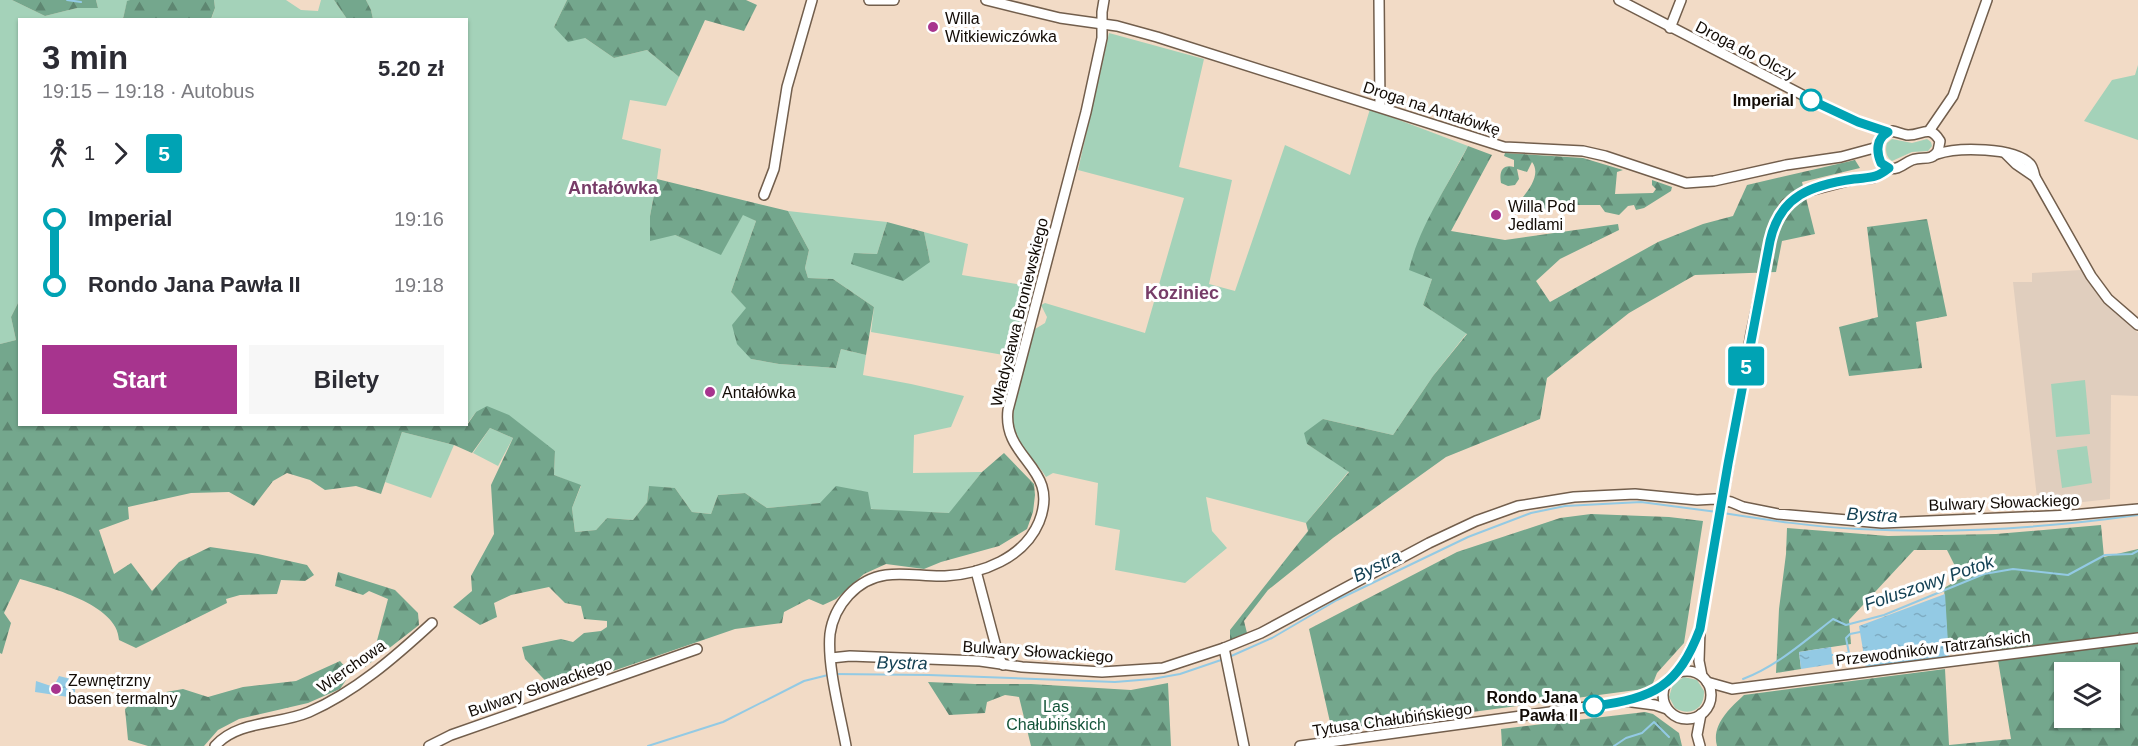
<!DOCTYPE html>
<html lang="pl">
<head>
<meta charset="utf-8">
<style>
	:root { --surface:#fff; --page:#f7f7f7; --text:#2b2b33; --muted:#7c7c81; --accent:#a7348e }
	body { margin:0; font-family:Arial,sans-serif; background:var(--page); color:var(--text); height:100vh; display:flex; flex-direction:column; font-size:22px; white-space:nowrap }
	* { box-sizing:border-box; margin:0 }
	p { font-size:20px; color:var(--muted) }
	.icon { flex:none; width:33px; height:33px; fill:none; stroke:currentColor; stroke-width:2; stroke-linecap:round; stroke-linejoin:round }
	.map { position:relative; flex:1; overflow:hidden }
	.side { position:absolute; left:18px; top:18px; width:450px; height:408px; display:flex; flex-direction:column; background:var(--surface); border-radius:0px; box-shadow:0 2px 4px #0004 }
	.side>* { flex:none }
	.badge { padding:0 12px; border-radius:4px; font-size:21px; line-height:39px }
	.fabs { position:absolute; left:2054px; top:662px; display:grid; gap:12px }
	.fabs a { display:grid; place-items:center; width:66px; height:66px; border-radius:0px; background:var(--surface); box-shadow:0 2px 4px #0004; font-size:30px }
	.map>.badge { position:absolute; translate:-50% -50%; box-shadow:0 0 0 3px #fff }
	.legs { display:flex; align-items:center; gap:9px; height:66px; padding:0 24px; font-size:20px }
	.legs p { margin-inline-start:auto }
	.headline { display:flex; align-items:center; justify-content:space-between; height:102px; padding:0 24px }
	h1 { font-size:33px; font-weight:800; line-height:45px }
	.primary-button { display:flex; gap:12px; margin-top:auto; padding:12px 24px }
	.primary-button a { flex:1; height:69px; border-radius:0px; background:var(--accent); color:#fff; font-size:24px; font-weight:800; line-height:69px; text-align:center }
	.primary-button a+a { background:var(--page); color:var(--text) }
	ul { padding:0 24px; list-style:none }
	li { display:flex; align-items:center; gap:21px; height:66px; font-size:22px }
	li i { display:grid; place-items:center; width:9px; height:100%; margin:0 8px; background:currentColor }
	li i::after { content:''; width:15px; height:15px; margin:-8px; border:4px solid; border-radius:50%; background:var(--surface) }
	li p { margin-inline-start:auto }
	li:first-child i { background:linear-gradient(#0000 50%,currentColor 0) }
	li:last-child i { background:linear-gradient(currentColor 50%,#0000 0) }
	.map>svg:first-child { display:block }
	.education { fill:#e0cebe }
	.green { fill:#a4d2b9 }
	.forest { fill:url(#forest-firs); fill-rule:evenodd }
	.water { fill:url(#water-ripples) }
	.lines { fill:none; stroke-linecap:round; stroke-linejoin:round }
	.stream { stroke:#93cae4; stroke-width:2 }
	.minor-casing { stroke:#725e4c; stroke-width:12 }
	.minor { stroke:#fff; stroke-width:9 }
	.line-1-casing { stroke:#fff; stroke-width:14 }
	.line-1 { stroke:#00a3b4; stroke-width:9 }
	.poi-dot { fill:#a7348e; stroke:#fff; stroke-width:2 }
	.stop-1-dot { fill:#fff; stroke:#00a3b4; stroke-width:3 }
	.labels { text-anchor:middle; stroke-width:6; stroke-linejoin:round; paint-order:stroke }
	.poi-label { font-size:16px; fill:#120b05; stroke:#fff; text-anchor:start }
	.street-label { font-size:16px; fill:#120b05; stroke:#fff }
	.stop-label { font-size:16px; font-weight:bold; fill:#120b05; stroke:#fff; text-anchor:end }
	.park-label { font-size:16px; fill:#145439; stroke:#fff }
	.neighbourhood-label { font-size:18px; font-weight:bold; fill:#773c68; stroke:#fff }
	.water-label { font-size:18px; font-style:italic; fill:#144154; stroke:#fff }
</style>
</head>
<body>
<div class="map">
<svg width="2138" height="746" viewBox="0 0 2138 746">
	<defs>
		<pattern id="forest-firs" width="22" height="20" patternUnits="userSpaceOnUse" patternTransform="scale(1.5)"><rect width="22" height="20" fill="#74a78d"/><path d="M5 1l3.5 6h-7zM16 11l3.5 6h-7z" fill="#5e8671"/></pattern>
		<pattern id="water-ripples" width="26" height="14" patternUnits="userSpaceOnUse" patternTransform="scale(1.5)"><rect width="26" height="14" fill="#93cae4"/><path d="M2 4q2-2 4 0t4 0M15 11q2-2 4 0t4 0" fill="none" stroke="#7eacc2"/></pattern>
	</defs>
	<rect width="100%" height="100%" fill="#f2dbc6"/>
	<!-- education -->
	<path class="education" d="M2081,270l21,30 36,33v63l-27,-1 -1,104 -72,8 -25,-225h19v-9z"/>
	<!-- green -->
	<g class="green">
		<path d="M0,0h12l33,16 32,-8h21l-2,-8h34l-3,2 -4,17 -103,1 -1,281 -8,16 5,23 -16,4z"/>
		<path d="M214,0h72l15,10 17,1 3,-11h13l13,19 -136,1 4,-12z"/>
		<path d="M366,0h201l-13,27 31,11 29,20 33,-8 32,27 -13,29 -36,-6 -8,39 39,10 -4,30 -7,37 25,19 46,19 22,-40 13,7 -25,71 16,16 4,51 28,5 57,4 5,-19 25,6 -3,20 48,9 53,12 -13,31 -37,8 -1,38 69,-1 -32,41 -59,-2 -70,-8 -54,5 -22,-15 -27,2 -7,19 -19,-2 -17,-24 -26,-1 -2,15 -14,18 -26,-2 -11,12 -21,2 -3,-24 9,-22 -27,-11 1,-24 -79,-39 -9,12 -1,-404 -93,-1 -2,-9z"/>
		<path d="M1109,33l95,26 -25,108 53,13 -23,104 26,7 50,-146 65,30 20,-66 98,37 -34,62 -2,71 -9,26 44,28 -34,43 -40,59 -70,-16 -16,25 42,27 -43,52 -100,-26 6,34 15,17 -42,35 -70,-13 5,-40 -25,-5 3,-42 -45,-10 -7,4c-10,-16 -26,-29 -32,-47 -6,-18 15,-80 21,-101l10,-6 2,-6 -6,-12 4,-2 100,30 39,-135 -106,-28z"/>
		<path d="M2138,65v85v-10l-54,-19 28,-41 23,-5z"/>
		<path d="M1892,139l20,4 15,-4 4,3 1,4 -4,5 -16,1 -20,9c-6,-4 -7,-11 -5,-18z"/>
		<path d="M788,211l99,11 -10,32 -22,-1 75,9 -6,-30 44,12 -6,31 72,12 -19,70 -144,-25 3,-25 -41,-28 -25,-1 -3,-10 4,-18z"/>
		<path d="M2085,380l5,54 -34,3 -5,-53z"/>
		<path d="M490,428l23,10 -15,28 -25,-13z"/>
		<path d="M402,432l52,13 -23,53 -46,-16z"/>
		<path d="M2087,446l5,37 -30,5 -5,-38z"/>
		<path d="M1684,677l13,3 7,11c1,18 -14,26 -29,17l-6,-11 4,-13z"/>
	</g>
	<!-- forest -->
	<g class="forest">
		<path d="M12,0h84l2,8h-21l-32,8z"/>
		<path d="M130,0h84l1,8 -4,11h-88l4,-18z"/>
		<path d="M334,0h32l5,10 2,9h-26z"/>
		<path d="M567,0h179l11,5 -13,26 -39,-11 -26,57 -32,-27 -33,8 -29,-20 -17,4 -14,-15z"/>
		<path d="M1468,146l24,9 -41,76 54,9 113,-16 1,6 -59,29 -24,22 14,21 108,-60 45,-18 30,-8 14,-31 108,-25 5,8 -58,14 13,52 -33,7 -6,31 -81,3 -66,38 -82,65 -7,41 -94,38 -113,81 -65,52 -24,31 3,12 -17,7v-10l78,-99 -2,-8 43,-51 -42,-28 -3,-11 19,-14 70,16 40,-59 34,-42 -44,-29 9,-26 -23,-9c10,-44 39,-84 59,-124z"/>
		<path d="M1505,153l78,5 40,12 -6,2 -2,22 38,-1 3,-4 -4,-4v-5l20,7 -1,4 -27,17 -8,2 -2,-5 -6,1 -9,9 -14,-3 -5,-7h-41l-11,6 -13,-6 -9,3 -7,-6c8,-10 23,-27 13,-40l-5,10 -10,-3 2,10 -4,6 -7,1 -7,-3c-2,-11 1,-19 13,-16v-7l-10,-4z"/>
		<path d="M657,179l131,32 21,39 -4,18 3,10 25,1 41,28 -8,48 -25,-6 -5,19 -57,-4 -28,-5 -14,-15 -5,-19 14,-17 -15,-16 25,-71 -13,-6 -22,40 -46,-20 -25,6v-25z"/>
		<path d="M1927,219l20,97 -31,6 6,46 -73,8 -10,-49 39,-10 -11,-90z"/>
		<path d="M887,222l37,10 6,30 -27,19 -52,-17 3,-11 23,1z"/>
		<path d="M19,301l1,123 447,1 9,-13 11,-6 22,9 46,36 -1,24 27,10 -9,23 3,24 21,-2 11,-12 26,2 14,-18 2,-16 26,2 17,24 19,2 7,-19 27,-2 22,15 53,-5 16,-17 32,6 3,17 78,4 33,-41 22,-19 30,31 1,11 -2,17 -6,17 -28,17 -58,16 -17,7 -38,-5 -22,10 -28,25 -13,6 -14,-6 -25,13 -2,11 -47,6 -180,62 -30,-32 -3,-12 39,-8 12,3 11,-9 17,-2 6,-4v-6l-23,-2 -3,-13 -16,-3 -16,-16 -38,8 -17,8 3,14 -17,8 -27,-18 19,-16 -1,-15 23,-42 -3,-49 22,-47 -23,-10 -18,25 -18,-8 -52,-13 -21,62 -25,-8 -31,4 -15,-10 -23,-7 -14,8 -19,25 -25,-14 -38,1 -63,14 1,12 -30,11 15,44 17,-11 21,28 27,-29 31,-15 48,7 49,11 7,10 -9,6 -24,-1 -4,14 -37,1 -14,4 1,4 -91,45 -17,-8c-1,-36 -71,-53 -99,-61l-16,34 7,10 -9,31 -2,-1v-309l16,-4 -5,-23z"/>
		<path d="M1591,514l78,3 34,4 -19,122 -27,30 -6,15 -319,43 -23,-102 148,-77 103,-34z"/>
		<path d="M2101,525l3,32 34,-8v197h-421c-6,-21 13,-38 27,-51l201,-26 4,76 62,-6 -16,-97 -47,8 -4,-62 17,-10 -14,-28h-33l-65,70 2,24 -52,8 2,17 -25,4 3,-64 7,-55 1,-26 101,8 108,-2zM2064,672h45v45h-45z"/>
		<path d="M338,572l57,18 23,23 1,12 -54,42 -3,-6 12,-9 14,-53 -19,-8 -6,4 -28,-9z"/>
		<path d="M340,661l6,7 2,9 -8,12 -32,14 -69,16 -21,11 -14,16h-56l-20,-6 -3,-31 13,-12 45,-8 25,8 35,-10 53,-6z"/>
		<path d="M928,682l47,2h56l100,6 37,-7 3,63h-140l-12,-49 -14,-2 -18,7 -2,11 -36,2z"/>
		<path d="M1645,712l8,2 26,19 3,13h-180l-1,-17z"/>
	</g>
	<!-- water -->
	<g class="water">
		<path d="M1945,594l4,65 -83,9 -7,-42z"/>
		<path d="M1831,647l2,17 -32,5 -2,-17z"/>
		<path d="M59,676l16,4v18l-40,-6 1,-11 15,5 5,-4z"/>
	</g>
	<g class="lines">
		<!-- stream -->
		<g class="stream">
			<path d="M67,0l14,2"/>
			<path d="M1723,513c45,7 91,14 136,16 93,5 187,-1 279,-14"/>
			<path d="M1832,655l17,-2 -3,-15 4,-4 10,-2"/>
			<path d="M1229,657l43,-19 65,-38 131,-63 63,-24 34,-7 76,-4 76,10"/>
			<path d="M834,674l95,1 186,7 37,-3 28,-5 44,-15"/>
			<path d="M1743,679c34,-13 62,-38 90,-60l13,6 38,-10 100,-41 29,-5 55,6 37,-20 27,-1 6,-3"/>
			<path d="M648,746l75,-24 81,-41 24,-6"/>
			<path d="M1614,746l12,-8 16,-5 12,-11 15,15"/>
		</g>
		<!-- minor casing -->
		<g class="minor-casing">
			<g id="minor">
				<path d="M869,0h25"/>
				<path d="M986,0l74,18 57,8 40,11 347,110 79,4 22,5 81,27 28,-2 72,-16 55,-8 37,-10"/>
				<path d="M1379,0l1,106"/>
				<path d="M1619,0l201,104 38,18 30,10"/>
				<path d="M1670,28l11,-28"/>
				<path d="M1892,131c5,1 10,3 15,4 15,1 22,-12 33,6l-2,10c-7,11 -16,5 -26,9 -10,4 -14,12 -27,7 -12,-11 -9,-32 7,-36z"/>
				<path d="M1929,131l24,-35 34,-96"/>
				<path d="M1937,154c21,-7 77,-7 93,10 3,3 4,9 5,13l56,99 17,23 30,26"/>
				<path d="M2006,154l10,10 19,13"/>
				<path d="M764,195l10,-26 13,-82 25,-87"/>
				<path d="M976,571l23,87 4,7"/>
				<path d="M1224,648l20,98"/>
				<path d="M831,658l19,-2 130,5 42,6 80,5 61,-4 61,-20 37,-15 168,-90 47,-22 42,-15 56,-9 61,-3 62,6 18,-1 16,3 12,5 35,7 104,9 189,-8 67,-6"/>
				<circle cx="1687" cy="695" r="24"/>
				<path d="M1678,672l19,-35"/>
				<path d="M1702,676l-3,-15 1,-32 51,-295 24,-111 11,-19 19,-12 46,-12 22,-2 16,-10"/>
				<path d="M1707,682l25,7 406,-51"/>
				<path d="M1632,702l23,3 12,4"/>
				<path d="M215,746c23,-26 64,-21 94,-34 46,-20 86,-55 123,-89"/>
				<path d="M429,746l22,-11 246,-86"/>
				<path d="M846,746c-6,-33 -19,-80 -16,-112 4,-29 27,-55 56,-59 19,-3 40,2 59,1 37,-2 79,-18 94,-54 22,-55 -37,-62 -31,-112l78,-298 16,-74v-26l2,-12"/>
				<path d="M1300,746l330,-45 35,-16"/>
				<path d="M1700,746l-3,-11 4,-21"/>
			</g>
		</g>
		<!-- minor -->
		<use href="#minor" class="minor"/>
	</g>
	<g class="lines">
		<!-- line-1 casing -->
		<g class="line-1-casing">
			<path id="line-1" d="M1594,706c60,-8 84,-19 106,-77l28,-165 42,-223c10,-46 42,-56 84,-62 17,-2 21,0 35,-11l-8,-5c-5,-12 -5,-24 7,-31l-30,-10 -47,-22"/>
		</g>
		<!-- line-1 -->
		<use href="#line-1" class="line-1"/>
	</g>
	<!-- markers -->
	<g class="poi-dot">
		<circle cx="933" cy="27" r="6"/>
		<circle cx="1496" cy="215" r="6"/>
		<circle cx="710" cy="392" r="6"/>
		<circle cx="56" cy="689" r="6"/>
	</g>
	<g class="stop-1-dot">
		<circle cx="1811" cy="100" r="10"/>
		<circle cx="1594" cy="706" r="10"/>
	</g>
	<g class="labels">
		<!-- poi labels -->
		<g class="poi-label">
			<text x="945" y="24">Willa<tspan x="945" dy="18">Witkiewiczówka</tspan></text>
			<text x="1508" y="212">Willa Pod<tspan x="1508" dy="18">Jedlami</tspan></text>
			<text x="722" y="398">Antałówka</text>
			<text x="68" y="686">Zewnętrzny<tspan x="68" dy="18">basen termalny</tspan></text>
		</g>
		<!-- street labels -->
		<g class="street-label">
			<text transform="translate(1746 50) rotate(27)" y="6">Droga do Olczy</text>
			<text transform="translate(1432 108) rotate(18)" y="6">Droga na Antałówkę</text>
			<text transform="translate(1019 312) rotate(-76)" y="6">Władysława Broniewskiego</text>
			<text transform="translate(2004 502) rotate(-2)" y="6">Bulwary Słowackiego</text>
			<text transform="translate(1933 648) rotate(-7)" y="6">Przewodników Tatrzańskich</text>
			<text transform="translate(1038 651) rotate(4)" y="6">Bulwary Słowackiego</text>
			<text transform="translate(351 666) rotate(-35)" y="6">Wierchowa</text>
			<text transform="translate(540 687) rotate(-19)" y="6">Bulwary Słowackiego</text>
			<text transform="translate(1392 719) rotate(-8)" y="6">Tytusa Chałubińskiego</text>
		</g>
		<!-- stop labels -->
		<g class="stop-label">
			<text x="1794" y="106">Imperial</text>
			<text x="1578" y="703">Rondo Jana<tspan x="1578" dy="18">Pawła II</tspan></text>
		</g>
		<!-- park labels -->
		<g class="park-label">
			<text x="1056" y="712">Las<tspan x="1056" dy="18">Chałubińskich</tspan></text>
		</g>
		<!-- neighbourhood labels -->
		<g class="neighbourhood-label">
			<text x="613" y="194">Antałówka</text>
			<text x="1182" y="299">Koziniec</text>
		</g>
		<!-- water labels -->
		<g class="water-label">
			<text transform="translate(1872 515) rotate(3)" y="6">Bystra</text>
			<text transform="translate(1377 566) rotate(-26)" y="6">Bystra</text>
			<text transform="translate(1929 583) rotate(-19)" y="6">Foluszowy Potok</text>
			<text transform="translate(902 663) rotate(1)" y="6">Bystra</text>
		</g>
	</g>
</svg>
<div class="fabs">
<a><svg class="icon" aria-label="layers" viewBox="0 0 24 24"><path d="M12 4l9 5-9 5-9-5zM3 14l9 5 9-5"/></svg></a>
</div>
<b class="badge" style="left:1746px;top:366px;background:#00a3b4;color:#fff">5</b>
<section class="side">
<div class="headline"><div><h1>3 min</h1><p>19:15 – 19:18 · Autobus</p></div><b>5.20 zł</b></div>
<div class="legs"><svg class="icon" aria-label="walk" viewBox="0 0 24 24"><circle cx="13" cy="4" r="2"/><path d="M13 8l-2 6 4 7M11 14l-3 7M7 12l3-4h3l4 4"/></svg>1<svg class="icon" aria-label="forward" viewBox="0 0 24 24"><path d="M9 5l7 7-7 7"/></svg><b class="badge" style="background:#00a3b4;color:#fff">5</b></div>
<ul>
<li><i style="color:#00a3b4"></i><b>Imperial</b><p>19:16</p></li>
<li><i style="color:#00a3b4"></i><b>Rondo Jana Pawła II</b><p>19:18</p></li>
</ul>
<div class="primary-button"><a>Start</a><a>Bilety</a></div>
</section>
</div>
</body>
</html>
